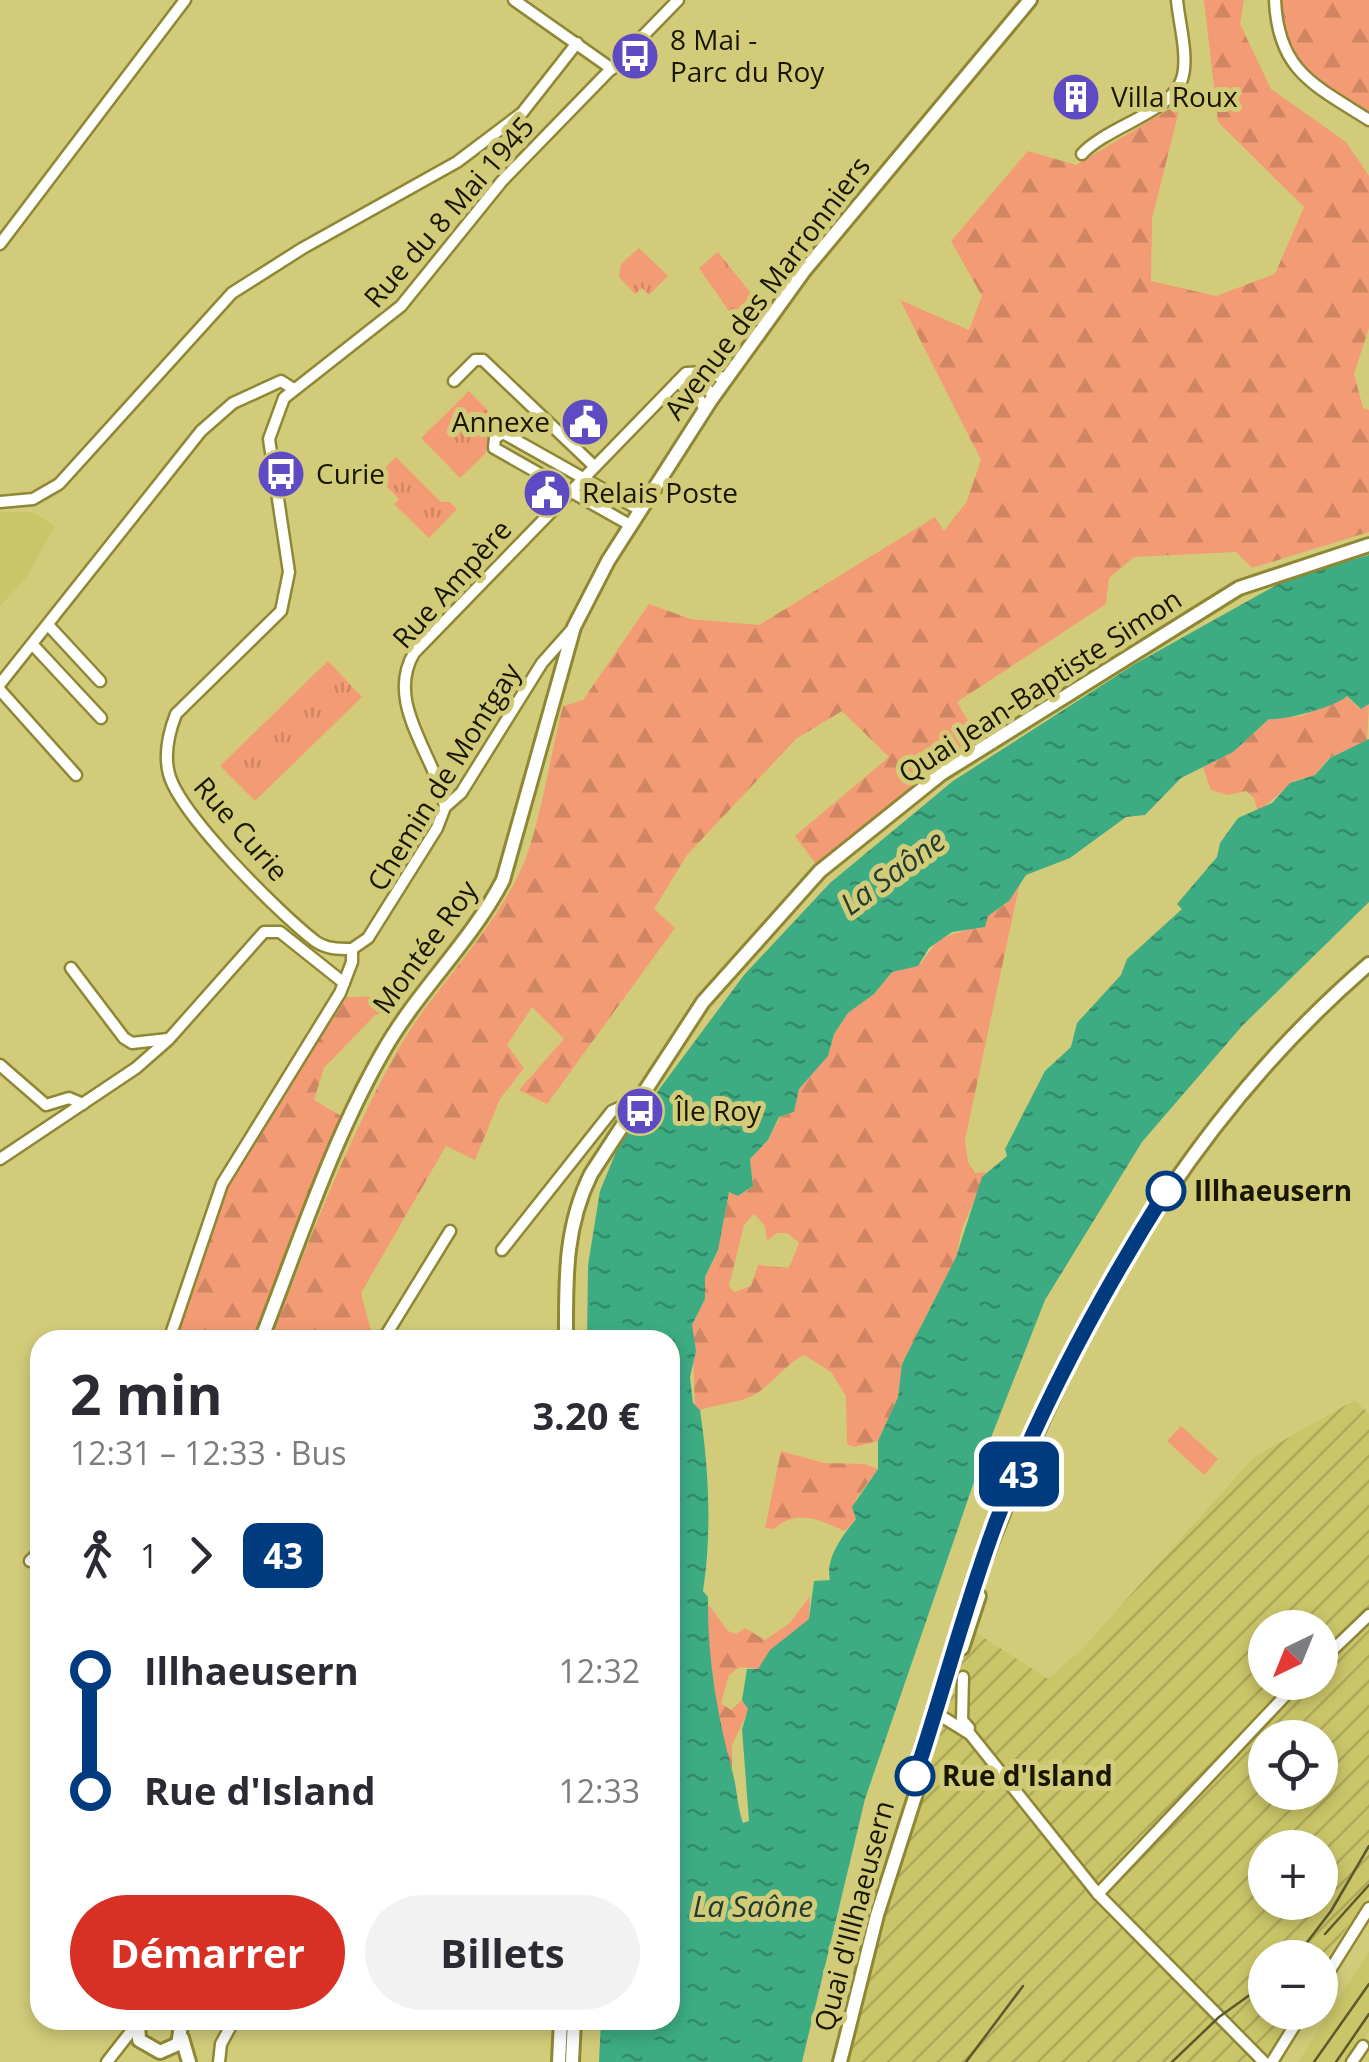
<!DOCTYPE html>
<html lang="fr">
<head>
<meta charset="utf-8">
<style>
	:root { --surface:#fff; --page:#f2f2f3; --text:#2b2b33; --muted:#7c7c81; --accent:#d93025 }
	body { margin:0; font-family:"Open Sans",sans-serif; background:var(--page); color:var(--text); height:100vh; display:flex; flex-direction:column; font-size:38px; white-space:nowrap }
	* { box-sizing:border-box; margin:0 }
	p { font-size:32px; color:var(--muted) }
	.icon { flex:none; width:55px; height:55px; fill:none; stroke:currentColor; stroke-width:2; stroke-linecap:round; stroke-linejoin:round }
	.map { position:relative; flex:1; overflow:hidden }
	.side { position:absolute; left:30px; top:1330px; width:650px; height:700px; display:flex; flex-direction:column; background:var(--surface); border-radius:30px; box-shadow:0 5px 15px #0003 }
	.side>* { flex:none }
	.badge { padding:0 20px; border-radius:15px; font-size:35px; line-height:65px }
	.needle { width:65px; rotate:223deg }
	.buttons { position:absolute; left:1248px; top:1610px; display:grid; gap:20px }
	.buttons a { display:grid; place-items:center; width:90px; height:90px; border-radius:50%; background:var(--surface); box-shadow:0 5px 15px #0003; font-size:50px }
	.map>.badge { position:absolute; translate:-50% -50%; box-shadow:0 0 0 5px #fff }
	.legs { display:flex; align-items:center; gap:15px; height:110px; padding:0 40px; font-size:32px }
	.legs p { margin-inline-start:auto }
	.summary { display:flex; align-items:center; justify-content:space-between; height:170px; padding:0 40px }
	h1 { font-size:55px; font-weight:700; line-height:75px }
	.primary-button { display:flex; gap:20px; margin-top:auto; padding:20px 40px }
	.primary-button a { flex:1; height:115px; border-radius:60px; background:var(--accent); color:#fff; font-size:40px; font-weight:700; line-height:115px; text-align:center }
	.primary-button a+a { background:var(--page); color:var(--text) }
	ul { padding:0 40px; list-style:none }
	li { display:flex; align-items:center; gap:35px; height:120px; font-size:38px }
	li i { display:grid; place-items:center; width:15px; height:100%; margin:0 12px; background:currentColor }
	li i::after { content:''; width:25px; height:25px; margin:-12px; border:8px solid; border-radius:50%; background:var(--surface) }
	li p { margin-inline-start:auto }
	li:first-child i { background:linear-gradient(#0000 50%,currentColor 0) }
	li:last-child i { background:linear-gradient(currentColor 50%,#0000 0) }
	.map>svg:first-child { display:block }
	.built { fill:#cbc569 }
	.industrial { fill:url(#industrial-furrows); fill-rule:evenodd }
	.grass { fill:#f39b74 }
	.forest { fill:url(#forest-firs); fill-rule:evenodd }
	.park { fill:url(#park-tufts) }
	.water { fill:url(#water-ripples) }
	.lines { fill:none; stroke-linecap:round; stroke-linejoin:round }
	.minor-casing { stroke:#8e8834; stroke-width:15 }
	.major-casing { stroke:#8e8834; stroke-width:18 }
	.minor { stroke:#fff; stroke-width:10 }
	.major { stroke:#fff; stroke-width:12 }
	.rail { stroke:#5c592c; stroke-width:2.5 }
	.line-1-casing { stroke:#fff; stroke-width:22 }
	.line-1 { stroke:#003b80; stroke-width:15 }
	.stop-1-dot { fill:#fff; stroke:#003b80; stroke-width:5 }
	.labels { text-anchor:middle; stroke-width:10; stroke-linejoin:round; paint-order:stroke }
	.poi-label { font-size:28px; fill:#191700; stroke:#d2cc7a; text-anchor:start }
	.street-label { font-size:28px; fill:#191700; stroke:#d2cc7a }
	.stop-label { font-size:28px; font-weight:bold; fill:#191700; stroke:#d2cc7a; text-anchor:start }
	.water-label { font-size:30px; font-style:italic; fill:#233b30; stroke:#d2cc7a }
</style>
</head>
<body>
<div class="map">
<svg width="1369" height="2062" viewBox="0 0 1369 2062">
	<defs>
		<pattern id="industrial-furrows" width="10" height="10" patternUnits="userSpaceOnUse" patternTransform="scale(2.5)"><rect width="10" height="10" fill="#cbc569"/><path d="M-1 1l2-2M0 10L10 0M9 11l2-2" fill="none" stroke="#aea859"/></pattern>
		<pattern id="forest-firs" width="22" height="20" patternUnits="userSpaceOnUse" patternTransform="scale(2.5)"><rect width="22" height="20" fill="#f39b74"/><path d="M5 1l3.5 6h-7zM16 11l3.5 6h-7z" fill="#d08563"/></pattern>
		<pattern id="park-tufts" width="24" height="20" patternUnits="userSpaceOnUse" patternTransform="scale(2.5)"><rect width="24" height="20" fill="#f39b74"/><path d="M3 7l-1-3M5 7V3M7 7l1-3M15 17l-1-3M17 17v-4M19 17l1-3" fill="none" stroke="#d08563"/></pattern>
		<pattern id="water-ripples" width="26" height="14" patternUnits="userSpaceOnUse" patternTransform="scale(2.5)"><rect width="26" height="14" fill="#3dac83"/><path d="M2 4q2-2 4 0t4 0M15 11q2-2 4 0t4 0" fill="none" stroke="#328b69"/></pattern>
	</defs>
	<rect width="100%" height="100%" fill="#d2cc7a"/>
	<!-- built -->
	<g class="built">
		<path d="M0,512h32l23,14 -29,52 -26,28z"/>
		<path d="M1369,1951v80l-22,31h-49z"/>
	</g>
	<!-- industrial -->
	<path class="industrial" d="M1355,1400l14,14v481l-49,72v-9h-55v54l30,1 -28,49h-423l16,-72 109,-362 79,51 36,-32 170,-190zM1265,1628h55v54h-55zM1265,1738h55v54h-55zM1265,1848h55v54h-55z"/>
	<!-- grass -->
	<path class="grass" d="M1181,1426l37,33 -14,16 -37,-34z"/>
	<!-- forest -->
	<g class="forest">
		<path d="M1204,0h40l-4,24 31,65 75,53 23,34v152l-15,46 9,34 6,2v122l-117,36 -16,-16 -102,5 -25,21 -3,26 -149,98 23,40 -46,27 -118,95 -21,-28 94,-79 -47,-46 -46,28 -109,116 -33,54 21,19 -128,176 -28,-14 45,-51 -32,-32 -25,38 17,23 -24,31 -25,61 -29,-14 -85,147 12,46 -102,1c36,-96 74,-194 124,-285 36,-66 96,-118 127,-188 18,-40 29,-116 41,-161l20,-6 66,-96 42,15 68,6 176,-108 9,14 23,-30 14,-41 -81,-160 69,30 13,-34 -31,-55 77,-90 48,14 105,-63 -29,117 -1,62 65,15 59,-22 29,-67 -86,-85z"/>
		<path d="M1279,0h90v113c-58,-35 -80,-42 -90,-113z"/>
		<path d="M1346,696l14,13 9,-5 -2,37 -38,17 -14,17 -21,6 -36,31 -4,-14 -8,-7 -19,4 -16,-5 -8,-23 30,-15 36,-33 33,-3z"/>
		<path d="M1020,882l-55,258 3,22 7,11 11,-1 -24,57 -6,28 -54,107 -4,33 -20,44 -24,6 -7,-3 -1,-48 -15,-24 -27,-17c-20,10 -30,28 -50,40 -15,8 -37,9 -54,15l-5,-3 -3,-82 13,-26v-22l12,-24 12,-61 10,4 14,-10 -3,-27 18,-19 12,-23 14,-5 5,-23 29,-34 6,-21 14,-21 26,-19 18,-22 29,-9 18,-24 24,-8 43,-27zM754,1214l11,12 2,15 10,-8h10l12,10 -10,25 -31,-3 -7,21 -17,6 -5,-6 15,-61z"/>
		<path d="M404,996l-10,14 -19,5 -51,53 -10,32 29,17 -91,223h-75l34,-114 23,-55 113,-174z"/>
		<path d="M781,1451l43,12 41,1 13,5 -22,30v20l-11,12c-26,-11 -47,-23 -71,-2l-9,-1z"/>
		<path d="M810,1596l-1,23 -51,50 -18,-2 -11,8 -8,28 10,7 11,-10 7,9 -17,36v24c-19,-43 -27,-116 -24,-165l20,27 8,3 9,-6 20,12 25,-17z"/>
	</g>
	<!-- park -->
	<g class="park">
		<path d="M639,248l29,28 -19,19 -7,-7 -7,6 -16,-17 2,-13z"/>
		<path d="M718,252l35,44 -22,18 -32,-46z"/>
		<path d="M469,391l33,34 -11,11 -6,18 -25,24 -39,-40z"/>
		<path d="M396,457l45,45h9l7,7 -28,29 -35,-34 5,-5 -23,-23z"/>
		<path d="M328,661l34,36 -107,104 -35,-35z"/>
	</g>
	<!-- water -->
	<path class="water" d="M1369,555v149l-8,5 -14,-13c-9,10 -63,25 -78,23l-36,33 -52,26 -36,37 -19,2 -56,41 -44,17 -17,26 -21,15 -3,11 -33,5 -23,16 -11,18 -26,6 -18,22 -26,19 -14,21 -6,22 -29,33 -5,23 -15,5 -11,23 -18,19 3,27 -15,10 -9,-4 -11,58 -13,27v22l-13,26 4,26 -6,26 3,26 7,7c9,60 12,124 3,181l5,6c-1,60 9,117 24,173 5,17 5,36 11,53l6,-2 -7,-92 6,-20 -6,-9 5,-31h11l12,-19 39,-31 5,-38 16,-1c-5,-22 13,-45 26,-61l-4,-12 26,-38v-28l20,-44 4,-33 54,-107 26,-80 25,-21 -2,-7 40,-78 26,-24 6,-24 44,-48 6,-16 55,-50 -5,-5 40,-47 3,-14 18,-25 34,-15 18,-20 25,-8 15,-17 39,-19v163l-127,124 -100,116 -97,158 -69,176 -111,323 -63,263h-203l2,-42h69v-680h-83l1,-75 12,-74 20,-49 124,-167 86,-92 123,-102 182,-117 156,-87z"/>
	<g class="lines">
		<!-- minor casing -->
		<g class="minor-casing">
			<g id="minor">
				<path d="M514,0l98,69"/>
				<path d="M1275,0c3,71 39,85 94,120"/>
				<path d="M1082,154c24,-27 90,-42 100,-75 7,-22 -3,-56 -5,-79"/>
				<path d="M0,244l185,-244"/>
				<path d="M454,381l21,-21h8l111,106"/>
				<path d="M677,382l18,-1 20,14"/>
				<path d="M677,383l18,8 10,19"/>
				<path d="M0,502l33,-3 26,-15 173,-191 71,-45 154,-86 65,-49 55,-70"/>
				<path d="M630,525l-136,-77 1,-10 8,-5 137,77"/>
				<path d="M50,627l50,54"/>
				<path d="M33,645l68,73"/>
				<path d="M0,684l201,-253 32,-28 48,-22 11,7"/>
				<path d="M0,690l76,85"/>
				<path d="M445,807c-9,-52 -61,-103 -31,-154l272,-280 21,-1 19,7"/>
				<path d="M352,949c-14,0 -26,0 -37,-8 -35,-27 -135,-126 -146,-167 -5,-19 0,-42 7,-60l105,-103 8,-39 -20,-133 15,-41 117,-92 101,-125 176,-181"/>
				<path d="M352,949l16,-11 69,-110 8,-21 16,-14 81,-130 32,-36"/>
				<path d="M71,968l53,70 8,5 36,-4"/>
				<path d="M0,1065l46,40 23,-7 14,6"/>
				<path d="M0,1159l136,-91 33,-29 95,-107h16l64,51"/>
				<path d="M502,1250l110,-139 11,-5 9,3"/>
				<path d="M169,1340l53,-156 118,-191 12,-31v-13"/>
				<path d="M383,1340l67,-109"/>
				<path d="M30,1561l10,-10"/>
				<path d="M1320,1662l49,-47"/>
				<path d="M963,1677l-1,43 7,8"/>
				<path d="M936,1713l34,21 128,160 166,168"/>
				<path d="M1098,1894l200,-212"/>
				<path d="M1320,1986l49,-78"/>
				<path d="M107,2062l29,-37"/>
				<path d="M219,2062l2,-18 13,-24"/>
				<path d="M1272,2062l31,-50"/>
				<path d="M1352,2062l11,-16"/>
			</g>
		</g>
		<!-- major casing -->
		<g class="major-casing">
			<g id="major">
				<path d="M261,1340c38,-97 71,-200 123,-290 35,-61 87,-108 119,-170l71,-253 34,-66 103,-161 93,-129 226,-271"/>
				<path d="M566,1340c0,-59 -2,-112 25,-166l112,-172 117,-131 121,-97 298,-186 130,-43"/>
				<path d="M962,1648l17,-52"/>
				<path d="M916,1784c-3,-23 23,-82 30,-108 20,-72 46,-138 75,-206 80,-193 188,-368 348,-506"/>
				<path d="M138,2020l1,20 21,12 18,-8 4,-24"/>
				<path d="M182,2038l7,24"/>
				<path d="M559,2062l2,-42"/>
				<path d="M572,2062l2,-42"/>
				<path d="M840,2062l37,-147 43,-134"/>
			</g>
		</g>
		<!-- minor -->
		<use href="#minor" class="minor"/>
		<!-- major -->
		<use href="#major" class="major"/>
		<!-- rail -->
		<g class="rail">
			<path d="M1325,1934l44,-49"/>
			<path d="M1295,1958l36,-47 38,-65"/>
			<path d="M966,2062l57,-76"/>
			<path d="M1172,2062l47,-45 46,-33"/>
			<path d="M1314,2062l55,-78"/>
			<path d="M1336,2062l33,-48"/>
		</g>
	</g>
	<g class="lines">
		<!-- line-1 casing -->
		<g class="line-1-casing">
			<path id="line-1" d="M915,1776c28,-84 50,-170 81,-254 44,-115 104,-226 170,-331"/>
		</g>
		<!-- line-1 -->
		<use href="#line-1" class="line-1"/>
	</g>
	<!-- icons -->
	<defs>
		<g id="bus-disc" transform="scale(2.5)"><circle r="9.5" fill="#5e4bc3" stroke="#d2cc7a"/><path d="M-5-6H5V4H4V6H2V4H-2V6H-4V4H-5ZM-3.5-4V0h7V-4ZM-3.5 1.2v1.5H-2V1.2ZM2 1.2v1.5H3.5V1.2Z" fill="#fff"/></g>
		<g id="building-disc" transform="scale(2.5)"><circle r="9.5" fill="#5e4bc3" stroke="#d2cc7a"/><path d="M-4-6H4V6H1V3H-1V6H-4ZM-2.5-4.3h1.7v1.8h-1.7ZM.8-4.3h1.7v1.8H.8ZM-2.5-1h1.7V.8h-1.7ZM.8-1h1.7V.8H.8Z" fill="#fff"/></g>
		<g id="civic-disc" transform="scale(2.5)"><circle r="9.5" fill="#5e4bc3" stroke="#d2cc7a"/><path d="M-.6-6.5H3V-4.5H.6V-3L4-1V1h2V6H-6V1h2V-1L-.6-3ZM-1.2 2.5V6h2.4V2.5Z" fill="#fff"/></g>
	</defs>
	<g fill-rule="evenodd">
		<use href="#bus-disc" x="635" y="56"/>
		<use href="#building-disc" x="1076" y="97"/>
		<use href="#civic-disc" x="585" y="422"/>
		<use href="#bus-disc" x="281" y="474"/>
		<use href="#civic-disc" x="547" y="493"/>
		<use href="#bus-disc" x="640" y="1111"/>
	</g>
	<!-- markers -->
	<g class="stop-1-dot">
		<circle cx="1166" cy="1191" r="18"/>
		<circle cx="915" cy="1776" r="18"/>
	</g>
	<g class="labels">
		<!-- poi labels -->
		<g class="poi-label">
			<text x="670" y="50">8 Mai -<tspan x="670" dy="32">Parc du Roy</tspan></text>
			<text x="1111" y="107">Villa Roux</text>
			<text x="550" y="432" text-anchor="end">Annexe</text>
			<text x="316" y="484">Curie</text>
			<text x="582" y="503">Relais Poste</text>
			<text x="675" y="1121">Île Roy</text>
		</g>
		<!-- street labels -->
		<g class="street-label">
			<text transform="translate(449 212) rotate(-49)" y="10">Rue du 8 Mai 1945</text>
			<text transform="translate(767 288) rotate(-53)" y="10">Avenue des Marronniers</text>
			<text transform="translate(452 584) rotate(-48)" y="10">Rue Ampère</text>
			<text transform="translate(1040 686) rotate(-33)" y="10">Quai Jean-Baptiste Simon</text>
			<text transform="translate(444 777) rotate(-58)" y="10">Chemin de Montgay</text>
			<text transform="translate(241 829) rotate(49)" y="10">Rue Curie</text>
			<text transform="translate(425 947) rotate(-54)" y="10">Montée Roy</text>
			<text transform="translate(854 1916) rotate(-75)" y="10">Quai d'Illhaeusern</text>
		</g>
		<!-- stop labels -->
		<g class="stop-label">
			<text x="1194" y="1201">Illhaeusern</text>
			<text x="942" y="1786">Rue d'Island</text>
		</g>
		<!-- water labels -->
		<g class="water-label">
			<text transform="translate(893 873) rotate(-36)" y="10">La Saône</text>
			<text x="753" y="1917">La Saône</text>
		</g>
	</g>
</svg>
<div class="buttons">
<a><svg class="needle" viewBox="-14 -14 28 28"><path d="M0-13l5 13h-10z" fill="#e53935"/><path d="M0 13l5-13h-10z" fill="#7c7c81"/></svg></a>
<a><svg class="icon" aria-label="locate" viewBox="0 0 24 24"><circle cx="12" cy="12" r="6"/><path d="M12 2v4M12 18v4M2 12h4M18 12h4"/></svg></a>
<a>+</a>
<a>−</a>
</div>
<b class="badge" style="left:1019px;top:1474px;background:#003b80;color:#fff">43</b>
<section class="side">
<div class="summary"><div><h1>2 min</h1><p>12:31 – 12:33 · Bus</p></div><b>3.20 €</b></div>
<div class="legs"><svg class="icon" aria-label="walk" viewBox="0 0 24 24"><circle cx="13" cy="4" r="2"/><path d="M13 8l-2 6 4 7M11 14l-3 7M7 12l3-4h3l4 4"/></svg>1<svg class="icon" aria-label="forward" viewBox="0 0 24 24"><path d="M9 5l7 7-7 7"/></svg><b class="badge" style="background:#003b80;color:#fff">43</b></div>
<ul>
<li><i style="color:#003b80"></i><b>Illhaeusern</b><p>12:32</p></li>
<li><i style="color:#003b80"></i><b>Rue d'Island</b><p>12:33</p></li>
</ul>
<div class="primary-button"><a>Démarrer</a><a>Billets</a></div>
</section>
</div>
</body>
</html>
